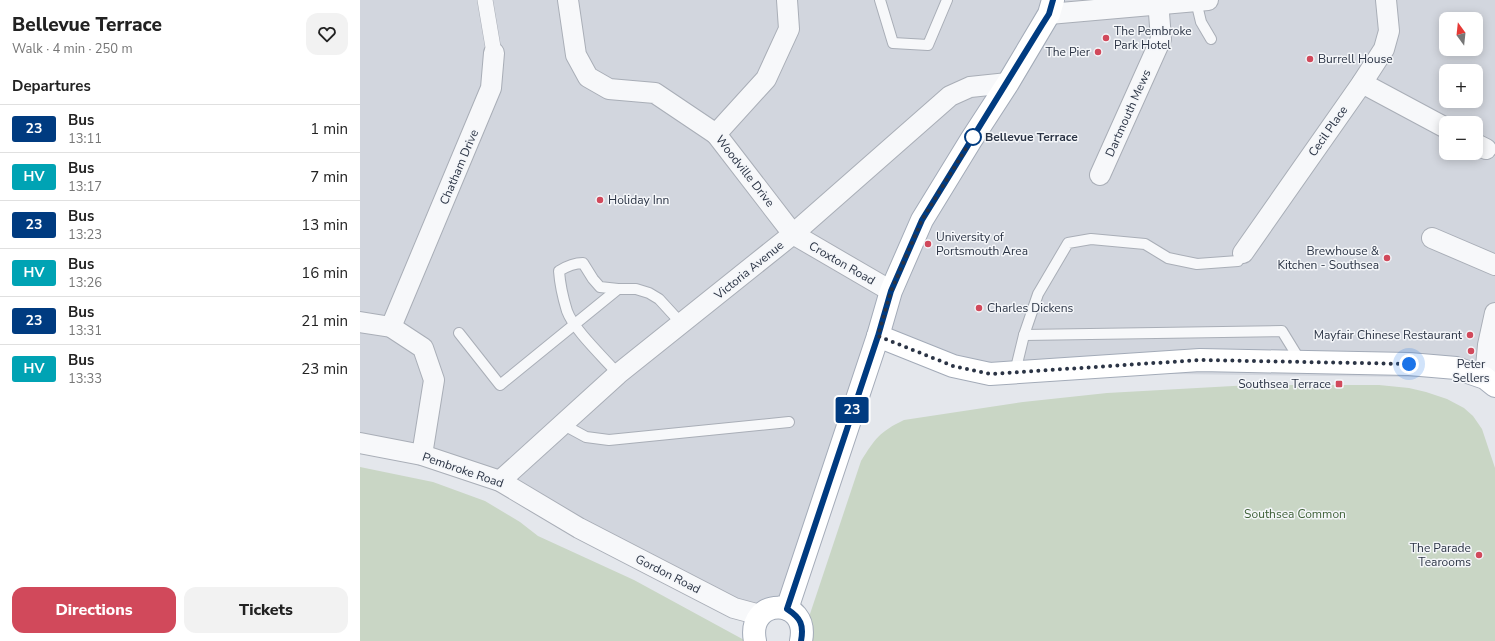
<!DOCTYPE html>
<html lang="en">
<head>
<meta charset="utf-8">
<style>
	:root { --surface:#fff; --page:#f2f2f2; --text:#222; --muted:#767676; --line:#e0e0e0; --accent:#d1495b }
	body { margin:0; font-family:"Nunito Sans",sans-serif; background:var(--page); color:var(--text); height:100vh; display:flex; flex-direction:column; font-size:15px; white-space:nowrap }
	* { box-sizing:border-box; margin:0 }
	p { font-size:13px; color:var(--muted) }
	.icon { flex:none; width:22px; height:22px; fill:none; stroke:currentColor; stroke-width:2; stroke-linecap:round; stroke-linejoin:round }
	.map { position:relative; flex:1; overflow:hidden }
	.sheet { display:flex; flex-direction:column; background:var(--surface); width:360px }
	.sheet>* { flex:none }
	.badge { padding:0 8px; border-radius:3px; font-size:14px; line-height:26px }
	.needle { width:26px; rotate:345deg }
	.fabs { position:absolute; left:1079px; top:12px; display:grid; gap:8px }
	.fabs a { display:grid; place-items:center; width:44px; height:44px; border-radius:8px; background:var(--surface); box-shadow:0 2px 10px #0003; font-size:20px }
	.you { position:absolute; width:20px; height:20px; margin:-10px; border:3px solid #fff; border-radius:50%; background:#1a73e8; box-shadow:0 0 0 6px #1a73e833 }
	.map>.badge { position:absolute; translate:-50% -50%; box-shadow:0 0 0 2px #fff }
	h2 { padding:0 12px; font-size:15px; line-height:36px }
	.round { display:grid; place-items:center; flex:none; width:42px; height:42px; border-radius:12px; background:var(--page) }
	.overview { display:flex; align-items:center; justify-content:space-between; height:68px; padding:0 12px }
	h1 { font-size:19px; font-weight:800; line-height:30px }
	.action { display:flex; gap:8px; margin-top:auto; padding:8px 12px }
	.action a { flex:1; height:46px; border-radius:12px; background:var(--accent); color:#fff; font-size:16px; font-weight:800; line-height:46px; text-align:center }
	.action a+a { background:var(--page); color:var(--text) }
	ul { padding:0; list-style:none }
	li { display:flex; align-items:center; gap:12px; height:48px; padding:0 12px; border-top:1px solid var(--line) }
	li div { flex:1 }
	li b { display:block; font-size:15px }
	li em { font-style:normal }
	li .badge { min-width:44px; font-weight:700; text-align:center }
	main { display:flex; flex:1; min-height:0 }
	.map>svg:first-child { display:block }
	.built { fill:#d2d6de; fill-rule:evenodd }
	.green { fill:#c9d6c5 }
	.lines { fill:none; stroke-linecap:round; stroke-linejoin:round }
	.service-casing { stroke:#a9aeb7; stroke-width:12 }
	.pedestrian-casing { stroke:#a9aeb7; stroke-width:16 }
	.minor-casing { stroke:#a9aeb7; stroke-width:22 }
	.primary-casing { stroke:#a3abb8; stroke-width:24 }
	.service { stroke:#f7f8fa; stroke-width:10 }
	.pedestrian { stroke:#f7f8fa; stroke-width:15 }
	.minor { stroke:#f7f8fa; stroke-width:20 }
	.primary { stroke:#fff; stroke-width:22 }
	.line-casing { stroke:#fff; stroke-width:9 }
	.line { stroke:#003b80; stroke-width:6 }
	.walk { stroke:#2b3445; stroke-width:4; stroke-dasharray:0 7.2 }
	.poi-dot { fill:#d1495b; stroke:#f4f6f9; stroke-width:1.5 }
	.stop-dot { fill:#fff; stroke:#003b80; stroke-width:2 }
	.labels { text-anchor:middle; stroke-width:3; stroke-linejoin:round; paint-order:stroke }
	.poi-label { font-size:12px; fill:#2b3445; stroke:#f4f6f9; text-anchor:start }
	.street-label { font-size:12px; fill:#2b3445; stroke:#f4f6f9 }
	.stop-label { font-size:12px; font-weight:bold; fill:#2b3445; stroke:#f4f6f9; text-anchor:start }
	.park-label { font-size:12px; fill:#3f6138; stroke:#f4f6f9 }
</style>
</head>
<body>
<main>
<section class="sheet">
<div class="overview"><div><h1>Bellevue Terrace</h1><p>Walk · 4 min · 250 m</p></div><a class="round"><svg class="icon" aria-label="heart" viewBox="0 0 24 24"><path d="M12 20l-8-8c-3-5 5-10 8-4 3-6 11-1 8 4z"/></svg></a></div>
<h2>Departures</h2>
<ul>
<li><span class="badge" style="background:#003b80;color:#fff">23</span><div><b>Bus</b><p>13:11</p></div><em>1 min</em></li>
<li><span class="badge" style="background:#00a3b4;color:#fff">HV</span><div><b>Bus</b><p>13:17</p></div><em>7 min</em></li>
<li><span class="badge" style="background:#003b80;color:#fff">23</span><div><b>Bus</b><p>13:23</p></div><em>13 min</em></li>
<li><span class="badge" style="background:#00a3b4;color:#fff">HV</span><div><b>Bus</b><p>13:26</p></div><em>16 min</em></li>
<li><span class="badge" style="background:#003b80;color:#fff">23</span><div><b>Bus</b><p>13:31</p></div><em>21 min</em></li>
<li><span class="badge" style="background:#00a3b4;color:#fff">HV</span><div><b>Bus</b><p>13:33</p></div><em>23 min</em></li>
</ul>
<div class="action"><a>Directions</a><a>Tickets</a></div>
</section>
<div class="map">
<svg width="1135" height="641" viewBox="0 0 1135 641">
	<rect width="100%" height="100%" fill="#e4e7ec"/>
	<!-- built -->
	<path class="built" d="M0,0h1135v349l-10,29 -470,-6 -137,-36 -79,237 -44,50 -255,-142 -140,-38zM1086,19h30v30h-30zM1086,71h30v30h-30zM1086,123h30v30h-30z"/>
	<!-- green -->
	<g class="green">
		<path d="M891,385h128l30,3 17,4 21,7 17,9 9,8 9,13 13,39v173h-694l60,-180c14,-22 18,-29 43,-41l119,-18 84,-9z"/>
		<path d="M0,467l73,15 52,19 35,21 18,14 96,44 112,61h-386z"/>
	</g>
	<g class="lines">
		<!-- service casing -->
		<g class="service-casing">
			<g id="service">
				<path d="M520,0l13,43 35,2 19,-45"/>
				<path d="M836,1l5,21 10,17"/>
				<path d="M99,333l41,52 118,-96"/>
				<path d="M664,335l258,-4 19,31"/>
				<path d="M655,372l9,-37 14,-41 30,-51 23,-4 54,5 23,14 29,6 41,-3 5,-8"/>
				<path d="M258,374c-14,-16 -44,-44 -51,-63 -4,-13 -7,-26 -8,-40 8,-5 15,-8 24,-8l10,16 7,8 18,2h18l13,4 10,6 22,24"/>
				<path d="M202,424l24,13 23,3 180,-18"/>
			</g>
		</g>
		<!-- pedestrian casing -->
		<g class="pedestrian-casing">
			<path id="pedestrian" d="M125,0l9,53"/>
		</g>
		<!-- minor casing -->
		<g class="minor-casing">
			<g id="minor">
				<path d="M208,0l8,55 12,22 21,12 46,4 61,41 77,100 98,57"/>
				<path d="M689,14l159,-14"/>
				<path d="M1002,83l84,45"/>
				<path d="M356,134l50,-55 23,-50 -2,-29"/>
				<path d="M1116,144l10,5"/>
				<path d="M740,175l61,-136 -3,-39"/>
				<path d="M1072,238l63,27"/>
				<path d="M883,253l119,-170 22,-34 5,-18 -3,-31"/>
				<path d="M0,322l31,5 32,21 11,32 -12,75"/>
				<path d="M31,327l100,-239 3,-35"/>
				<path d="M1125,378l3,-33 7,-32"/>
				<path d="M0,443l62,12 78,26 79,47 155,80 26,7"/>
				<path d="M140,481l118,-107 175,-140 157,-138 20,-9 38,-4"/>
			</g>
		</g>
		<!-- primary casing -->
		<g class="primary-casing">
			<g id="primary">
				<path d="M518,336l75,30 37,8 210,-14 209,4 47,4 29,10 10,8"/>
				<path d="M427,609l91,-273 13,-45 31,-71 49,-80 37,-57 41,-69 4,-14"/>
				<path d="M395,641c-9,-44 55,-45 46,0"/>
			</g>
		</g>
		<!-- service -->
		<use href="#service" class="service"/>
		<!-- pedestrian -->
		<use href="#pedestrian" class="pedestrian"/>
		<!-- minor -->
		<use href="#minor" class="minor"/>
		<!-- primary -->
		<use href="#primary" class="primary"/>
	</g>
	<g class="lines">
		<!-- line casing -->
		<g class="line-casing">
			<path id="line" d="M441,641c3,-16 0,-23 -14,-32l91,-273 13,-45 31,-71 120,-195 7,-11 4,-14"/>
		</g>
		<!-- line -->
		<use href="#line" class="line"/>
		<!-- walk -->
		<path class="walk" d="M613,137l-51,83 -31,71 -13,45 75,30 37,8 210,-14 209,4"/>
	</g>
	<!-- markers -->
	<g class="poi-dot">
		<circle cx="746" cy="38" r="4"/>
		<circle cx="738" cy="52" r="4"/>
		<circle cx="950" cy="59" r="4"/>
		<circle cx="240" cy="200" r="4"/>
		<circle cx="568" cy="244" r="4"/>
		<circle cx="1027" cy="258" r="4"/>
		<circle cx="619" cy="308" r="4"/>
		<circle cx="1110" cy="335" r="4"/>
		<circle cx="1111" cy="351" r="4"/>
		<rect x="975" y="380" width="8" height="8" rx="2"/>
		<circle cx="1119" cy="555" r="4"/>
	</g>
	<circle class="stop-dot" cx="613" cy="137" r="8"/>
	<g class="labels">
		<!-- poi labels -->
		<g class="poi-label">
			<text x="754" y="35">The Pembroke<tspan x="754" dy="14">Park Hotel</tspan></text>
			<text x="730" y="56" text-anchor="end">The Pier</text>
			<text x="958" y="63">Burrell House</text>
			<text x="248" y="204">Holiday Inn</text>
			<text x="576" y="241">University of<tspan x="576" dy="14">Portsmouth Area</tspan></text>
			<text x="1019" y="255" text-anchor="end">Brewhouse &amp;<tspan x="1019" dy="14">Kitchen - Southsea</tspan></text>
			<text x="627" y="312">Charles Dickens</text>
			<text x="1102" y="339" text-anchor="end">Mayfair Chinese Restaurant</text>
			<text x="1111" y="368" text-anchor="middle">Peter<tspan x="1111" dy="14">Sellers</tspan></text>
			<text x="971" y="388" text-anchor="end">Southsea Terrace</text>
			<text x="1111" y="552" text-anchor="end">The Parade<tspan x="1111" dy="14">Tearooms</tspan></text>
		</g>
		<!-- street labels -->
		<g class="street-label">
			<text transform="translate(768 113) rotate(-66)" y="4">Dartmouth Mews</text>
			<text transform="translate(968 131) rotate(-55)" y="4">Cecil Place</text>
			<text transform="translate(99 167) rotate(-67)" y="4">Chatham Drive</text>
			<text transform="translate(385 171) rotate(52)" y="4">Woodville Drive</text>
			<text transform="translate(482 263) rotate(30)" y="4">Croxton Road</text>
			<text transform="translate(389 270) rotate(-39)" y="4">Victoria Avenue</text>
			<text transform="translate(103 470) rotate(19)" y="4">Pembroke Road</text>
			<text transform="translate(308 574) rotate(27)" y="4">Gordon Road</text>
		</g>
		<!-- stop labels -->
		<g class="stop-label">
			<text x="625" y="141">Bellevue Terrace</text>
		</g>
		<!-- park labels -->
		<g class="park-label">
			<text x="935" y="518">Southsea Common</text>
		</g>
	</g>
</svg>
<div class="fabs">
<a><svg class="needle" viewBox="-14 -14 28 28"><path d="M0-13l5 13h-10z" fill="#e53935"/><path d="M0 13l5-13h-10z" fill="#767676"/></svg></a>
<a>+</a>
<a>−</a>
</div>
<div class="you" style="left:1049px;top:364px"></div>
<b class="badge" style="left:492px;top:410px;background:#003b80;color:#fff">23</b>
</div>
</main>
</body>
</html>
